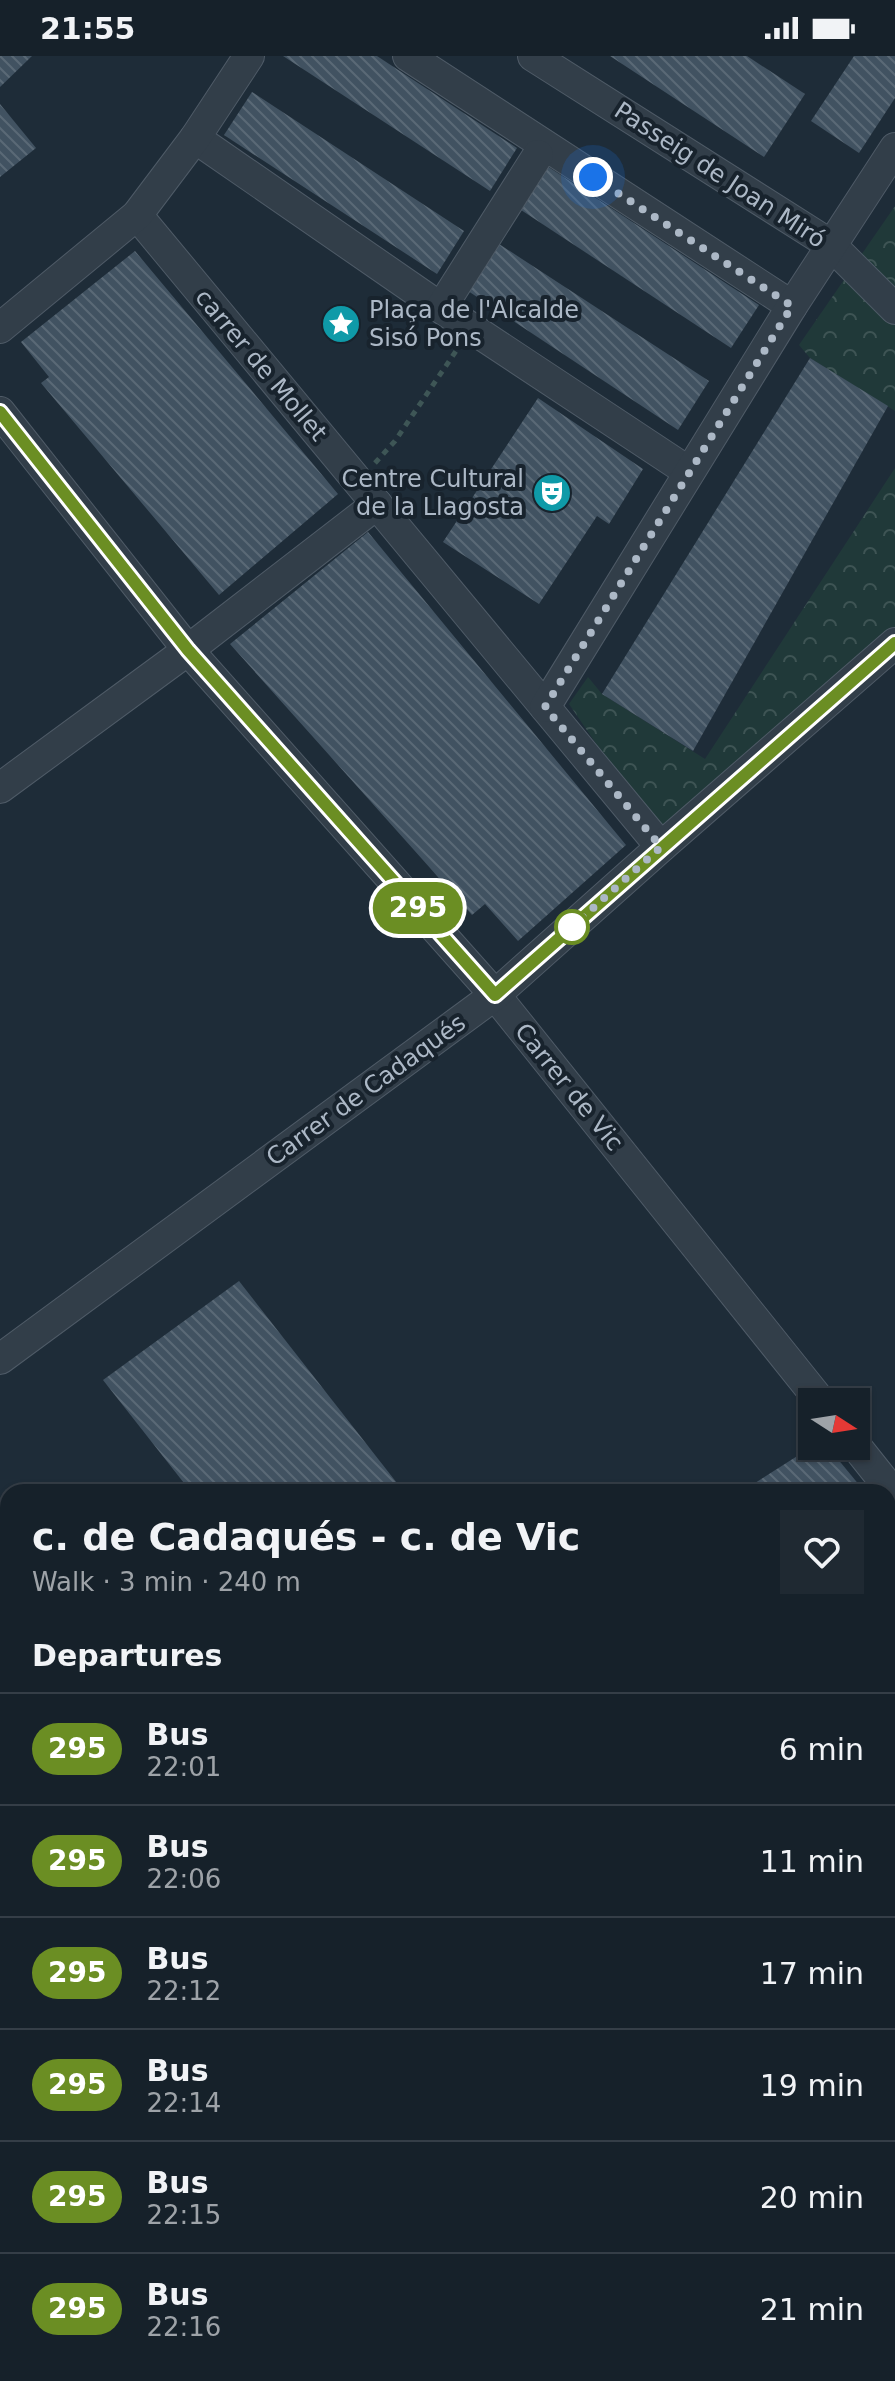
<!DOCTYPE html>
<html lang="en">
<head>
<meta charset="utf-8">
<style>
	:root { --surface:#16212a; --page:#1f2932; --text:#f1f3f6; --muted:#9ea3a8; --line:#353e47 }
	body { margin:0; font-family:"DejaVu Sans",sans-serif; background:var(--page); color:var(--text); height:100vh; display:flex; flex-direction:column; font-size:30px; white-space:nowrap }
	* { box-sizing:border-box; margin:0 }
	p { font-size:26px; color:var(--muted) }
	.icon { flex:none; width:44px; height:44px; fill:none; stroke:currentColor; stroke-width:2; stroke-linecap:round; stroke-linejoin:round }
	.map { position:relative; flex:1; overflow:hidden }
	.panel { position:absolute; left:0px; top:1428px; width:896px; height:898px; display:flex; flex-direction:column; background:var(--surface); border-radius:24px 24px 0 0; box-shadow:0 2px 6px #0004,0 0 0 2px var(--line) }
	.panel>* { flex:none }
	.badge { padding:0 16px; border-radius:26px; font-size:28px; line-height:52px }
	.needle { width:52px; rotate:102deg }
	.tools { position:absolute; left:798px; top:1332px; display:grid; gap:16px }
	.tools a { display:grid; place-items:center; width:72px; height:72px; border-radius:0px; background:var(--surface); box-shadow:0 2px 6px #0004,0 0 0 2px var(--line); font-size:40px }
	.you { position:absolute; width:40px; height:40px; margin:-20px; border:6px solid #fff; border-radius:50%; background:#1a73e8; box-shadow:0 0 0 12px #1a73e833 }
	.map>.badge { position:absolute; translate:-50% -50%; box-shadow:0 0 0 4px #fff }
	h2 { padding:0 32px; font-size:30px; line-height:72px }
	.round { display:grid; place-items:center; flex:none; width:84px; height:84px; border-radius:0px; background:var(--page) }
	.summary { display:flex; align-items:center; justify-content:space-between; height:136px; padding:0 32px }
	h1 { font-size:38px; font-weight:800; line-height:60px }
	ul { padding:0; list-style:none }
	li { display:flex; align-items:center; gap:24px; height:112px; padding:0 32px; border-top:2px solid var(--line) }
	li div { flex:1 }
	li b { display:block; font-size:30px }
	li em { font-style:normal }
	li .badge { min-width:88px; font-weight:700; text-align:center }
	.status { display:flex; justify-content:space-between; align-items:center; height:56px; padding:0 40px; background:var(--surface); direction:ltr }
	.status svg { height:22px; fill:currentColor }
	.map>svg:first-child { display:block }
	.park { fill:url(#park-crowns) }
	.building { fill:url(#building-back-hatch) }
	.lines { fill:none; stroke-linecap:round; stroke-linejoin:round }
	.street-casing { stroke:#4f5b67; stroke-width:32 }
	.path { stroke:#3e5656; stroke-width:5; stroke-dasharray:6 6; stroke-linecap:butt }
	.street { stroke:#323e49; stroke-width:30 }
	.line-casing { stroke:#fff; stroke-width:18 }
	.line { stroke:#6b8e23; stroke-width:12 }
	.walk { stroke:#acb8c6; stroke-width:8; stroke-dasharray:0 14.4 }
	.stop-dot { fill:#fff; stroke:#6b8e23; stroke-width:4 }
	.labels { text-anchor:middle; stroke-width:8; stroke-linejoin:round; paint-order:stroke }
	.street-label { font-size:24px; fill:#acb8c6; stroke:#18232d }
	.poi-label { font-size:24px; fill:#acb8c6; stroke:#18232d; text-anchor:start }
</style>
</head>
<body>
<div class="status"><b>21:55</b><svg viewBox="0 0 49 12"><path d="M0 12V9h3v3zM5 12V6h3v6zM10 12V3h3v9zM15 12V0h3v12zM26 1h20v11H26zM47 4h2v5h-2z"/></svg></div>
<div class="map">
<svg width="895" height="2325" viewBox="0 0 895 2325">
	<defs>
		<pattern id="park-crowns" width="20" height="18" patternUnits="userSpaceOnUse" patternTransform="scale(2)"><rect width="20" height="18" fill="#203939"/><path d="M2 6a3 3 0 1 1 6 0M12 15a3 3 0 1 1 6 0" fill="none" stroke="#3e5454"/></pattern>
		<pattern id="building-back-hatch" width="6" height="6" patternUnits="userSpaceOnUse" patternTransform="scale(2)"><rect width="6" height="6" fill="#415261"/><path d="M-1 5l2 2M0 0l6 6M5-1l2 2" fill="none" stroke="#5a6976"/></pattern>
	</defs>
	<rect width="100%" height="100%" fill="#1e2c38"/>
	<!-- park -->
	<g class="park">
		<path d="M895,150v205l-85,-53 -11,-13z"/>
		<path d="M895,412v169l-233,203 -93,-136 19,-27 14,17 103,65z"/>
	</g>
	<!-- building -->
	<g class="building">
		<path d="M0,0h32l-32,31z"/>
		<path d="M283,0h94l140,92 -27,43z"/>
		<path d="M610,0h137l58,38 -41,63z"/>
		<path d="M854,0h41v42l-36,55 -48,-32z"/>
		<path d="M252,36l212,139 -27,43 -213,-139z"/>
		<path d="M0,48l36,44 -36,29z"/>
		<path d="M547,110l212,139 -28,43 -213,-140z"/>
		<path d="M496,186l213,139 -31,49 -213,-141z"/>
		<path d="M135,195l203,243 -119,101 -178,-212 8,-6 -28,-35z"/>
		<path d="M810,302l78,48 -195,345 -91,-57z"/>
		<path d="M538,342l105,71 -34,55 -12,-8 -58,88 -96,-62z"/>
		<path d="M368,476l258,313 -108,96 -33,-37 -13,11 -242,-271z"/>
		<path d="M239,1225l165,211h-213l-88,-112z"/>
		<path d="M813,1390h14l38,46h-124z"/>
		<path d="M888,1463l7,9v50l-7,4z"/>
		<path d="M895,1628v27l-7,-9v-12z"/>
		<path d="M888,1676l7,12v184l-7,5z"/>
		<path d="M895,2024v87l-7,4v-87z"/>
		<path d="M8,2068v67l-8,-14v-48z"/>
		<path d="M0,2127l8,13v165l-8,-13z"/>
		<path d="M16,2318h196l-11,7h-181z"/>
		<path d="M402,2318h387l-12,7h-386z"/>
	</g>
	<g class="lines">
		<!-- street casing -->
		<g class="street-casing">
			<g id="street">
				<path d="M408,0l384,250"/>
				<path d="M533,0l298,189 64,64"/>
				<path d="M195,82l246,170 248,164"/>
				<path d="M137,159l524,632"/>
				<path d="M441,252l97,-153"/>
				<path d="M0,272l137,-113 58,-77 54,-82"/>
				<path d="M0,356l188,238 307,345 326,407"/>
				<path d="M545,651l247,-401 103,-158"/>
				<path d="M0,732l188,-138 189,-146"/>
				<path d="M0,1303l495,-364 166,-148 234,-204"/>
				<path d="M856,1390l39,49"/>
				<path d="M888,1548l7,-4"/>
				<path d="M888,1949l7,-4"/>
				<path d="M0,2035l8,-5"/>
				<path d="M257,2325l12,-7"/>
			</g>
		</g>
		<!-- path -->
		<path class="path" d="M375,407l20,-22 61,-90"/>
		<!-- street -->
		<use href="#street" class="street"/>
	</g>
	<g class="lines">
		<!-- line casing -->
		<g class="line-casing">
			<path id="line" d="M0,356l188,238 307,345 400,-352"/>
		</g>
		<!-- line -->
		<use href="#line" class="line"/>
		<!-- walk -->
		<path class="walk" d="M572,871l89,-80 -116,-140 247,-401 -199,-129"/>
	</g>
	<!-- icons -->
	<defs>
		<g id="sight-disc" transform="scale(2)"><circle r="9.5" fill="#0f9aa8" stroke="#18232d"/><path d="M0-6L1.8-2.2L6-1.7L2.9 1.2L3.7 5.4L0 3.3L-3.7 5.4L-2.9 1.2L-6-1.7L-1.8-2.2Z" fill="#fff"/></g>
		<g id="theatre-disc" transform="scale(2)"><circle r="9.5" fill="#0f9aa8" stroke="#18232d"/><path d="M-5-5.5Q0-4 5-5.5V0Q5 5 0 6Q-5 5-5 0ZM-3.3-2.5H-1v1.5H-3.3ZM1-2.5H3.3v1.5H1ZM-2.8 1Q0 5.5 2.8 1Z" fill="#fff"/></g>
	</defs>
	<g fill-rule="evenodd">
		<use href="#sight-disc" x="341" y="268"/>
		<use href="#theatre-disc" x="552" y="437"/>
	</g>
	<!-- markers -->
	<circle class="stop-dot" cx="572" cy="871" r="16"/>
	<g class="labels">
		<!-- street labels -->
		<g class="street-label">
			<text transform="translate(720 119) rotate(33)" y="8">Passeig de Joan Miró</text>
			<text transform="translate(261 309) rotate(50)" y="8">carrer de Mollet</text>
			<text transform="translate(569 1031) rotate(51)" y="8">Carrer de Vic</text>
			<text transform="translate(366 1034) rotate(-36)" y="8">Carrer de Cadaqués</text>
		</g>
		<!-- poi labels -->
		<g class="poi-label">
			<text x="369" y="262">Plaça de l'Alcalde<tspan x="369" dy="28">Sisó Pons</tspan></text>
			<text x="524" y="431" text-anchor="end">Centre Cultural<tspan x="524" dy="28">de la Llagosta</tspan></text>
		</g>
	</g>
</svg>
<div class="tools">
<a><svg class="needle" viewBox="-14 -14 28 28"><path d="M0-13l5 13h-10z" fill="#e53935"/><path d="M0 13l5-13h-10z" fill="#9ea3a8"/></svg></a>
</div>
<div class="you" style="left:593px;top:121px"></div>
<b class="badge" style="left:418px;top:852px;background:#6b8e23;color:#fff">295</b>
<section class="panel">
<div class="summary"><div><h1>c. de Cadaqués - c. de Vic</h1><p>Walk · 3 min · 240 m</p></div><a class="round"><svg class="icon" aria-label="heart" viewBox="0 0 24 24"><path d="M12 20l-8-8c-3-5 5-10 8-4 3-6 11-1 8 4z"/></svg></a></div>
<h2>Departures</h2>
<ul>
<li><span class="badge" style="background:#6b8e23;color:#fff">295</span><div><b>Bus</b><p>22:01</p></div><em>6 min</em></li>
<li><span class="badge" style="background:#6b8e23;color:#fff">295</span><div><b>Bus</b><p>22:06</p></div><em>11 min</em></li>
<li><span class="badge" style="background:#6b8e23;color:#fff">295</span><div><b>Bus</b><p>22:12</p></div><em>17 min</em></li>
<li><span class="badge" style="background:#6b8e23;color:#fff">295</span><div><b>Bus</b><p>22:14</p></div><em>19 min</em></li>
<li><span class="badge" style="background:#6b8e23;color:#fff">295</span><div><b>Bus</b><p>22:15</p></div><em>20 min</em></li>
<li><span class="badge" style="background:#6b8e23;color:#fff">295</span><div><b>Bus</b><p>22:16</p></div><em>21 min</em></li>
</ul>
</section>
</div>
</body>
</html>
